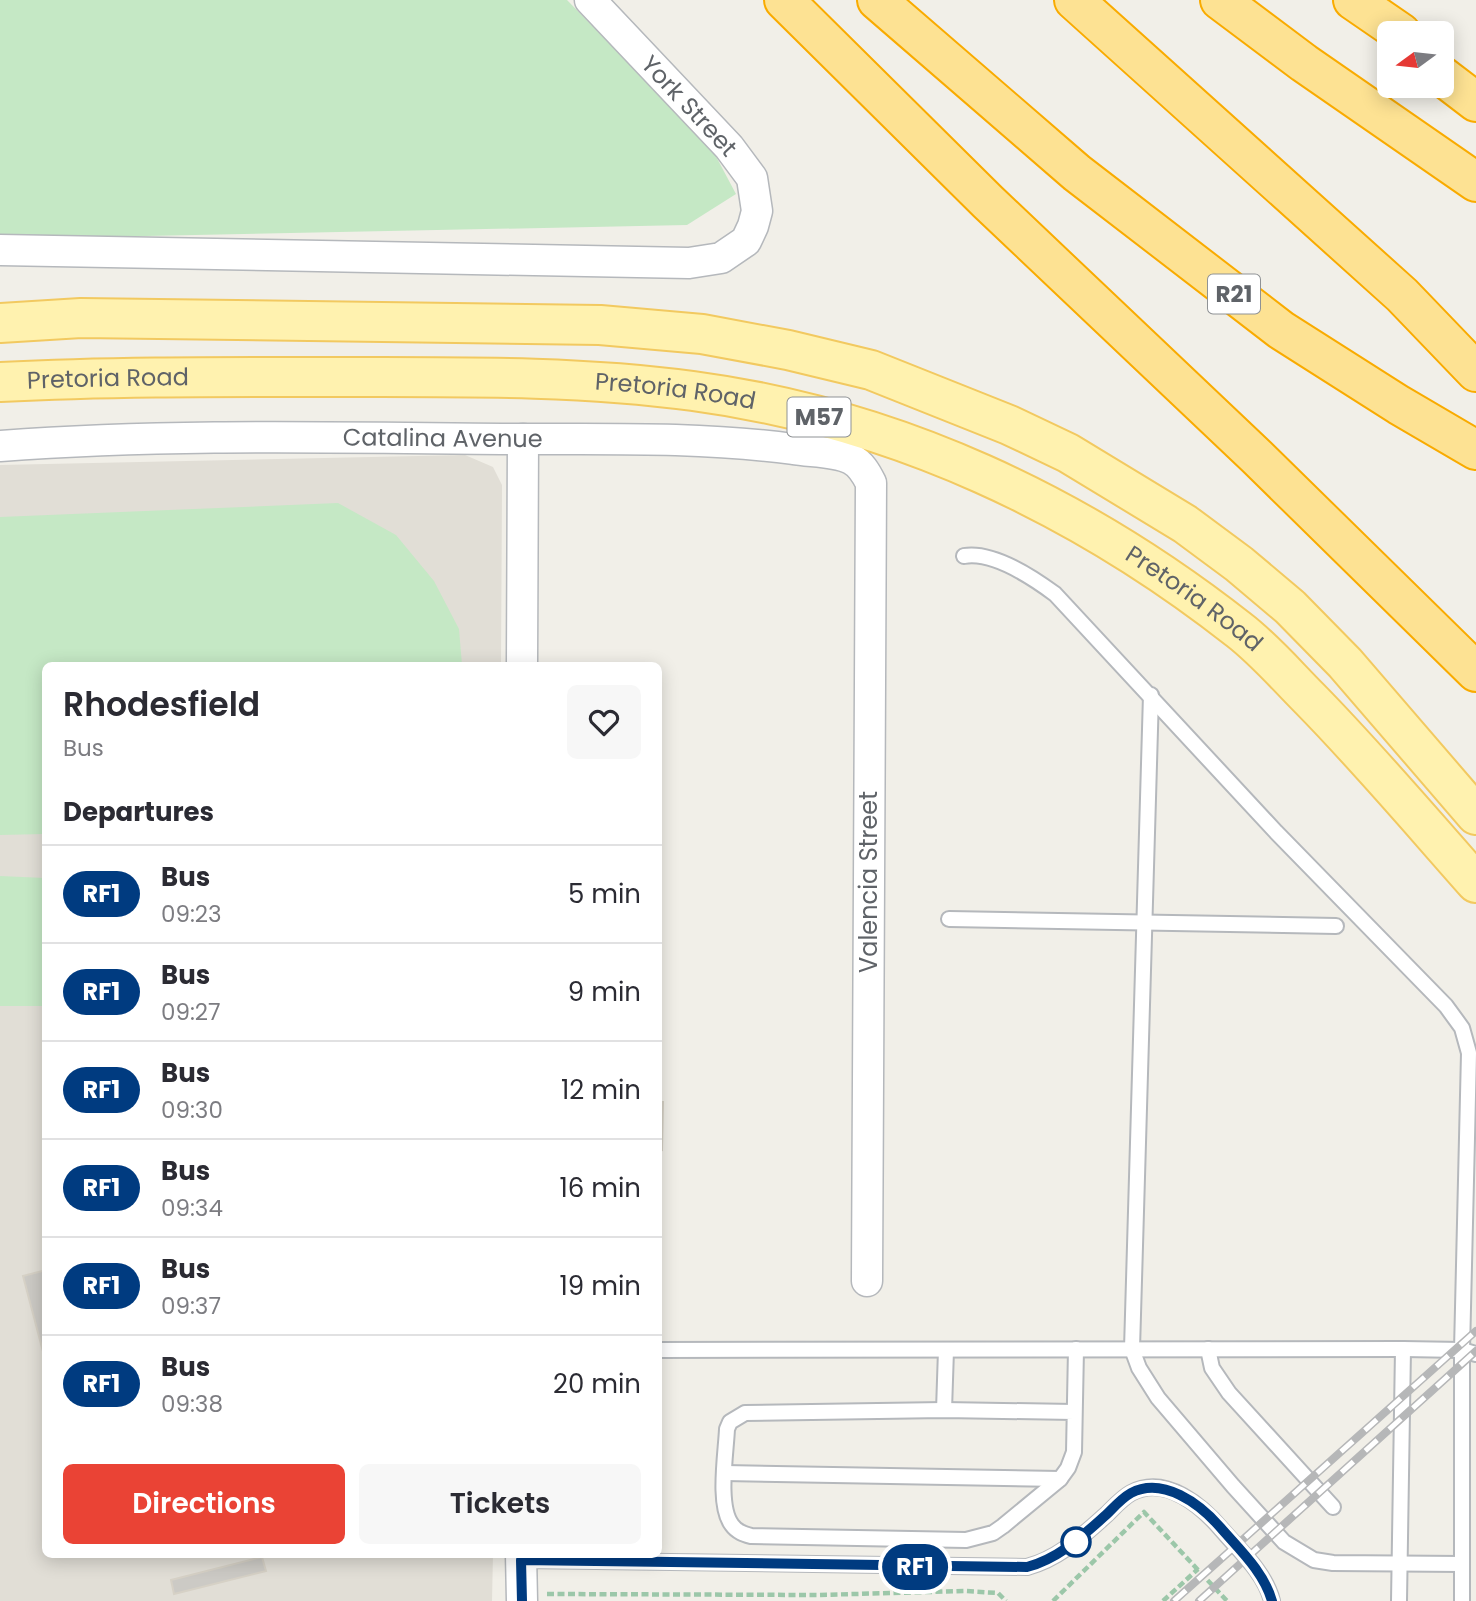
<!DOCTYPE html>
<html lang="en">
<head>
<meta charset="utf-8">
<style>
	:root { --surface:#fff; --page:#f7f7f7; --text:#2b2b33; --muted:#7c7c81; --line:#e1e1e2; --accent:#ea4335 }
	body { margin:0; font-family:Poppins,sans-serif; background:var(--page); color:var(--text); height:100vh; display:flex; flex-direction:column; font-size:26px; white-space:nowrap }
	* { box-sizing:border-box; margin:0 }
	p { font-size:23px; color:var(--muted) }
	.icon { flex:none; width:38px; height:38px; fill:none; stroke:currentColor; stroke-width:2; stroke-linecap:round; stroke-linejoin:round }
	.map { position:relative; flex:1; overflow:hidden }
	.side { position:absolute; left:42px; top:662px; width:620px; height:896px; display:flex; flex-direction:column; background:var(--surface); border-radius:10px; box-shadow:0 4px 18px #0003 }
	.side>* { flex:none }
	.badge { padding:0 14px; border-radius:23px; font-size:24px; line-height:46px }
	.needle { width:46px; rotate:255deg }
	.fabs { position:absolute; left:1377px; top:21px; display:grid; gap:14px }
	.fabs a { display:grid; place-items:center; width:77px; height:77px; border-radius:10px; background:var(--surface); box-shadow:0 4px 18px #0003; font-size:35px }
	.map>.badge { position:absolute; translate:-50% -50%; box-shadow:0 0 0 4px #fff }
	h2 { padding:0 21px; font-size:26px; line-height:63px }
	.round { display:grid; place-items:center; flex:none; width:74px; height:74px; border-radius:10px; background:var(--page) }
	.headline { display:flex; align-items:center; justify-content:space-between; height:119px; padding:0 21px }
	h1 { font-size:33px; font-weight:600; line-height:52px }
	.primary-button { display:flex; gap:14px; margin-top:auto; padding:14px 21px }
	.primary-button a { flex:1; height:80px; border-radius:10px; background:var(--accent); color:#fff; font-size:28px; font-weight:600; line-height:80px; text-align:center }
	.primary-button a+a { background:var(--page); color:var(--text) }
	ul { padding:0; list-style:none }
	li { display:flex; align-items:center; gap:21px; height:98px; padding:0 21px; border-top:2px solid var(--line) }
	li div { flex:1 }
	li b { display:block; font-size:26px }
	li em { font-style:normal }
	li .badge { min-width:77px; font-weight:700; text-align:center }
	.map>svg:first-child { display:block }
	.education { fill:#e1ded6 }
	.green { fill:#c5e8c5 }
	.building { fill:#cccac5; stroke:#d6d1c6; stroke-width:2 }
	.lines { fill:none; stroke-linecap:round; stroke-linejoin:round }
	.service-casing { stroke:#b5b8bc; stroke-width:18 }
	.minor-casing { stroke:#b5b8bc; stroke-width:33 }
	.primary-casing { stroke:#f2c960; stroke-width:42 }
	.motorway-casing { stroke:#f9ab00; stroke-width:42 }
	.path { stroke:#9cc7a9; stroke-width:4.5; stroke-dasharray:7 3.5; stroke-linecap:butt }
	.service { stroke:#fff; stroke-width:14 }
	.minor { stroke:#fff; stroke-width:30 }
	.primary { stroke:#fff2af; stroke-width:38 }
	.motorway { stroke:#fde293; stroke-width:38 }
	.rail-casing { stroke:#b6b7b8; stroke-width:8 }
	.rail { stroke:#fff; stroke-width:5; stroke-dasharray:16; stroke-linecap:butt }
	.line-casing { stroke:#fff; stroke-width:16 }
	.line { stroke:#003b80; stroke-width:10 }
	.stop-dot { fill:#fff; stroke:#003b80; stroke-width:3.5 }
	.labels { text-anchor:middle; stroke-width:6; stroke-linejoin:round; paint-order:stroke }
	.shield { fill:#fff; stroke:#8f9295; stroke-width:2 }
	.shield-label { font-size:23px; font-weight:bold; fill:#5f6368 }
	.street-label { font-size:24px; fill:#5f6368; stroke:#fff }
</style>
</head>
<body>
<div class="map">
<svg width="1476" height="1601" viewBox="0 0 1476 1601">
	<rect width="100%" height="100%" fill="#f1efe8"/>
	<!-- education -->
	<path class="education" d="M465,455l28,12 9,18 -1,180h-455v889h447l-1,47h-492v-1136z"/>
	<!-- green -->
	<g class="green">
		<path d="M0,0h567l144,147 25,47 -49,31 -687,14z"/>
		<path d="M338,503l58,32 38,46 25,48 3,36h-416l-1,169 -45,1v-318z"/>
		<path d="M0,876l45,2v128h-45z"/>
	</g>
	<!-- building -->
	<g class="building">
		<path d="M658,1102h5l-1,48 -4,-1z"/>
		<path d="M46,1270v93l-23,-87z"/>
		<path d="M262,1557l4,14 -92,23 -3,-14z"/>
	</g>
	<g class="lines">
		<!-- service casing -->
		<g class="service-casing">
			<g id="service">
				<path d="M964,556c29,-5 68,21 91,38l221,238 170,174 16,22 7,25 -7,297v251"/>
				<path d="M1151,695l-19,654 7,19 19,30 75,88 51,56 30,18 19,3 129,1"/>
				<path d="M949,919l387,7"/>
				<path d="M1208,1349l4,19 17,25 104,114"/>
				<path d="M658,1350l745,-1 59,1 14,4"/>
				<path d="M944,1410l2,-60"/>
				<path d="M1074,1412l-130,-2 -199,3 -15,9 -3,7c-1,24 -10,77 5,96 5,7 12,9 19,11l215,4 27,-7 10,-7 57,-47 8,-11 6,-16 2,-103"/>
				<path d="M725,1473l335,6"/>
				<path d="M521,1560l506,7c33,-9 55,-31 80,-53 7,-7 15,-16 24,-21 35,-19 72,14 92,38 18,21 42,42 49,70"/>
				<path d="M1399,1601l4,-252"/>
			</g>
		</g>
		<!-- minor casing -->
		<g class="minor-casing">
			<g id="minor">
				<path d="M0,250l689,13 32,-5 25,-17 7,-15 4,-15 -5,-33 -23,-31 -139,-147"/>
				<path id="s1" d="M0,446c175,-13 349,-8 524,-7 90,0 180,-2 269,10 18,3 42,2 58,10 10,5 15,14 20,24l-4,798"/>
				<path d="M522,665l1,-226"/>
				<path d="M521,1554l1,47"/>
			</g>
		</g>
		<!-- primary casing -->
		<g class="primary-casing">
			<g id="primary">
				<path d="M0,323l81,-5 519,7 102,9 86,16 83,20 138,55 59,28 117,71 54,40 51,43 55,56 131,152"/>
				<path id="s2" d="M0,382c118,-6 237,-5 355,-5 112,0 228,-1 338,14 202,27 387,114 546,239 26,20 48,46 71,69 58,59 111,122 166,184"/>
			</g>
		</g>
		<!-- motorway casing -->
		<g class="motorway-casing">
			<g id="motorway">
				<path d="M784,0l204,202 269,255 219,215"/>
				<path d="M877,0l200,173 204,157 118,75 77,45"/>
				<path d="M1074,0l328,295 74,77"/>
				<path d="M1220,0l84,63 172,119"/>
				<path d="M1353,0l48,33"/>
				<path d="M1442,76l34,26"/>
			</g>
		</g>
		<!-- path -->
		<g class="path">
			<path d="M547,1594l271,1 147,-4 33,2 8,8"/>
			<path d="M1053,1601l91,-89 83,89"/>
			<path d="M1163,1601l35,-32"/>
		</g>
		<!-- service -->
		<use href="#service" class="service"/>
		<!-- minor -->
		<use href="#minor" class="minor"/>
		<!-- primary -->
		<use href="#primary" class="primary"/>
		<!-- motorway -->
		<use href="#motorway" class="motorway"/>
		<!-- rail casing -->
		<g class="rail-casing">
			<g id="rail">
				<path d="M1174,1601l302,-270"/>
				<path d="M1199,1601l277,-250"/>
			</g>
		</g>
		<!-- rail -->
		<use href="#rail" class="rail"/>
	</g>
	<g class="lines">
		<!-- line casing -->
		<g class="line-casing">
			<path id="line" d="M522,1601l-1,-41 506,7c33,-9 55,-31 80,-53 7,-7 15,-16 24,-21 32,-17 69,11 89,34 19,22 44,45 52,74"/>
		</g>
		<!-- line -->
		<use href="#line" class="line"/>
	</g>
	<!-- markers -->
	<circle class="stop-dot" cx="1076" cy="1542" r="14"/>
	<g class="labels">
		<!-- shield labels -->
		<g class="shield">
			<rect x="1208" y="274.5" width="52" height="39" rx="5"/>
			<rect x="787.5" y="397.5" width="63" height="39" rx="5"/>
		</g>
		<g class="shield-label">
			<text x="1234" y="302">R21</text>
			<text x="819" y="425">M57</text>
		</g>
		<!-- street labels -->
		<g class="street-label">
			<text transform="translate(689 106) rotate(47)" y="8">York Street</text>
			<text dy="8" stroke="none"><textPath href="#s2" startOffset="108">Pretoria Road</textPath></text>
			<text dy="8" stroke="none"><textPath href="#s2" startOffset="676">Pretoria Road</textPath></text>
			<text dy="8" stroke="none"><textPath href="#s1" startOffset="443">Catalina Avenue</textPath></text>
			<text dy="8" stroke="none"><textPath href="#s2" startOffset="1242">Pretoria Road</textPath></text>
			<text transform="translate(869 882) rotate(-90)" y="8">Valencia Street</text>
		</g>
	</g>
</svg>
<div class="fabs">
<a><svg class="needle" viewBox="-14 -14 28 28"><path d="M0-13l5 13h-10z" fill="#e53935"/><path d="M0 13l5-13h-10z" fill="#7c7c81"/></svg></a>
</div>
<b class="badge" style="left:915px;top:1567px;background:#003b80;color:#fff">RF1</b>
<section class="side">
<div class="headline"><div><h1>Rhodesfield</h1><p>Bus</p></div><a class="round"><svg class="icon" aria-label="heart" viewBox="0 0 24 24"><path d="M12 20l-8-8c-3-5 5-10 8-4 3-6 11-1 8 4z"/></svg></a></div>
<h2>Departures</h2>
<ul>
<li><span class="badge" style="background:#003b80;color:#fff">RF1</span><div><b>Bus</b><p>09:23</p></div><em>5 min</em></li>
<li><span class="badge" style="background:#003b80;color:#fff">RF1</span><div><b>Bus</b><p>09:27</p></div><em>9 min</em></li>
<li><span class="badge" style="background:#003b80;color:#fff">RF1</span><div><b>Bus</b><p>09:30</p></div><em>12 min</em></li>
<li><span class="badge" style="background:#003b80;color:#fff">RF1</span><div><b>Bus</b><p>09:34</p></div><em>16 min</em></li>
<li><span class="badge" style="background:#003b80;color:#fff">RF1</span><div><b>Bus</b><p>09:37</p></div><em>19 min</em></li>
<li><span class="badge" style="background:#003b80;color:#fff">RF1</span><div><b>Bus</b><p>09:38</p></div><em>20 min</em></li>
</ul>
<div class="primary-button"><a>Directions</a><a>Tickets</a></div>
</section>
</div>
</body>
</html>
